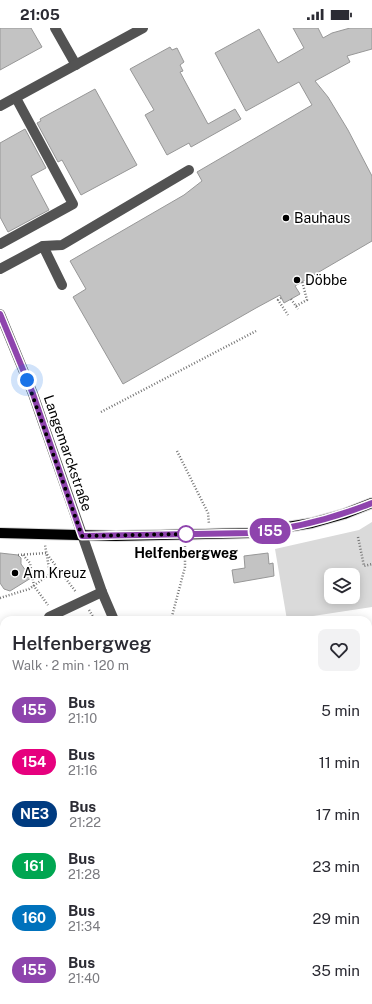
<!DOCTYPE html>
<html lang="en">
<head>
<meta charset="utf-8">
<style>
	:root { --surface:#fff; --page:#f2f2f3; --text:#2b2b33; --muted:#7c7c81 }
	body { margin:0; font-family:"Public Sans",sans-serif; background:var(--page); color:var(--text); height:100vh; display:flex; flex-direction:column; font-size:15px; white-space:nowrap }
	* { box-sizing:border-box; margin:0 }
	p { font-size:13px; color:var(--muted) }
	.icon { flex:none; width:22px; height:22px; fill:none; stroke:currentColor; stroke-width:2; stroke-linecap:round; stroke-linejoin:round }
	.map { position:relative; flex:1; overflow:hidden }
	.panel { position:absolute; left:0px; top:588px; width:372px; height:388px; display:flex; flex-direction:column; background:var(--surface); border-radius:12px 12px 0 0; box-shadow:0 2px 10px #0003 }
	.panel>* { flex:none }
	.badge { padding:0 8px; border-radius:13px; font-size:14px; line-height:26px }
	.controls { position:absolute; left:324px; top:540px; display:grid; gap:8px }
	.controls a { display:grid; place-items:center; width:36px; height:36px; border-radius:8px; background:var(--surface); box-shadow:0 2px 10px #0003; font-size:20px }
	.you { position:absolute; width:20px; height:20px; margin:-10px; border:3px solid #fff; border-radius:50%; background:#1a73e8; box-shadow:0 0 0 6px #1a73e833 }
	.map>.badge { position:absolute; translate:-50% -50%; box-shadow:0 0 0 2px #fff }
	.round { display:grid; place-items:center; flex:none; width:42px; height:42px; border-radius:8px; background:var(--page) }
	.summary { display:flex; align-items:center; justify-content:space-between; height:68px; padding:0 12px }
	h1 { font-size:19px; font-weight:600; line-height:30px }
	ul { padding:0; list-style:none }
	li { display:flex; align-items:center; gap:12px; height:52px; padding:0 12px }
	li div { flex:1 }
	li b { display:block; font-size:15px }
	li em { font-style:normal }
	li .badge { min-width:44px; font-weight:700; text-align:center }
	.status { display:flex; justify-content:space-between; align-items:center; height:28px; padding:0 20px; background:var(--surface); direction:ltr }
	.status svg { height:11px; fill:currentColor }
	.map>svg:first-child { display:block }
	.green { fill:#dadada; fill-rule:evenodd }
	.building { fill:#c3c3c3; stroke:#979797 }
	.lines { fill:none; stroke-linecap:round; stroke-linejoin:round }
	.major-casing { stroke:#dbdbdb; stroke-width:12 }
	.path { stroke:#757575; stroke-width:2.5; stroke-dasharray:1 2; stroke-linecap:butt }
	.minor { stroke:#535353; stroke-width:10 }
	.major { stroke:#000; stroke-width:10 }
	.line-casing { stroke:#fff; stroke-width:9 }
	.line { stroke:#8e44ad; stroke-width:6 }
	.walk { stroke:#000; stroke-width:4; stroke-dasharray:0 7.2 }
	.poi-dot { fill:#000; stroke:#fff; stroke-width:1.5 }
	.stop-dot { fill:#fff; stroke:#8e44ad; stroke-width:2 }
	.labels { text-anchor:middle; stroke-width:3.5; stroke-linejoin:round; paint-order:stroke }
	.poi-label { font-size:14px; fill:#000; stroke:#fff; text-anchor:start }
	.street-label { font-size:14px; fill:#000; stroke:#fff }
	.stop-label { font-size:14px; font-weight:bold; fill:#000; stroke:#fff }
</style>
</head>
<body>
<div class="status"><b>21:05</b><svg viewBox="0 0 49 12"><path d="M0 12V9h3v3zM5 12V6h3v6zM10 12V3h3v9zM15 12V0h3v12zM26 1h20v11H26zM47 4h2v5h-2z"/></svg></div>
<div class="map">
<svg width="372" height="976" viewBox="0 0 372 976">
	<rect width="100%" height="100%" fill="#fff"/>
	<!-- green -->
	<g class="green">
		<path d="M372,494v85l-85,13 -12,-71 84,-19zM331,547h22v22h-22z"/>
		<path d="M0,648l4,9v71l-4,2z"/>
		<path d="M4,950v22h175l3,4h-182v-23z"/>
	</g>
	<!-- building -->
	<g class="building">
		<path d="M0,0h31l11,19 -42,23z"/>
		<path d="M293,0h25l5,10 9,-5 18,-5h22v21l-25,7 3,6 -35,19 13,16 20,33 24,46v65l-77,45 5,8 -16,9 -4,-8 -24,13 -133,76 -50,-87 13,-8 -16,-28 114,-66 18,-14 -5,-9 115,-67 -13,-23 -53,29 -31,-58 44,-24 19,34 26,-15z"/>
		<path d="M170,19l2,3 5,-2 7,14 -4,3 3,6 -3,1 28,52 27,-15 6,10 -50,28 -2,-4 -22,12 -22,-40 9,-5 -24,-41z"/>
		<path d="M95,61l42,76 -56,30 -19,-35 -4,2 -21,-39 4,-2 -1,-2z"/>
		<path d="M25,101l21,39 -15,8 18,34 -41,22 -8,-15v-74z"/>
		<path d="M0,525l18,2 3,3v6l10,14 -21,13 -6,-2 -4,-6z"/>
		<path d="M268,525l1,11 4,-1 1,13 -40,7 -2,-13 13,-2 -1,-12z"/>
	</g>
	<g class="lines">
		<!-- major casing -->
		<g class="major-casing">
			<path id="major" d="M0,505l116,3 134,-3 62,-10 32,-9 28,-11"/>
		</g>
		<!-- path -->
		<g class="path">
			<path d="M281,270l-3,2 10,15"/>
			<path d="M291,271l7,10"/>
			<path d="M296,278l11,-6 -5,-19"/>
			<path d="M101,384l155,-81"/>
			<path d="M177,423l31,62 1,11"/>
			<path d="M358,509l6,29 8,-2"/>
			<path d="M18,527l28,-2 30,39"/>
			<path d="M23,527l7,8 4,23 14,19"/>
			<path d="M0,570l29,-9 21,-15 -5,-29"/>
			<path d="M89,582l6,10"/>
			<path d="M171,592l14,-53v-21"/>
			<path d="M107,976l8,-4"/>
		</g>
		<!-- minor -->
		<g class="minor">
			<path d="M55,0l21,37"/>
			<path d="M0,78l143,-78"/>
			<path d="M0,216l73,-40 -57,-106"/>
			<path d="M43,218l19,-1 127,-75"/>
			<path d="M0,241l43,-23 19,39"/>
			<path d="M0,286l33,80 69,198 12,28"/>
			<path d="M49,589l53,-25"/>
			<path d="M368,677h4"/>
			<path d="M0,833l4,-3"/>
			<path d="M368,968l4,6"/>
		</g>
		<!-- major -->
		<use href="#major" class="major"/>
	</g>
	<g class="lines">
		<!-- line casing -->
		<g class="line-casing">
			<path id="line" d="M0,286l33,80 49,142 168,-3c42,-4 82,-14 122,-30"/>
		</g>
		<!-- line -->
		<use href="#line" class="line"/>
		<!-- walk -->
		<path class="walk" d="M27,352l55,156 104,-2"/>
	</g>
	<!-- markers -->
	<g class="poi-dot">
		<circle cx="286" cy="190" r="4"/>
		<circle cx="297" cy="252" r="4"/>
		<circle cx="15" cy="545" r="4"/>
	</g>
	<circle class="stop-dot" cx="186" cy="506" r="8"/>
	<g class="labels">
		<!-- poi labels -->
		<g class="poi-label">
			<text x="294" y="195">Bauhaus</text>
			<text x="305" y="257">Döbbe</text>
			<text x="23" y="550">Am Kreuz</text>
		</g>
		<!-- street labels -->
		<g class="street-label">
			<text transform="translate(68 425) rotate(71)" y="5">Langemarckstraße</text>
		</g>
		<!-- stop labels -->
		<g class="stop-label">
			<text x="186" y="530">Helfenbergweg</text>
		</g>
	</g>
</svg>
<div class="controls">
<a><svg class="icon" aria-label="layers" viewBox="0 0 24 24"><path d="M12 4l9 5-9 5-9-5zM3 14l9 5 9-5"/></svg></a>
</div>
<div class="you" style="left:27px;top:352px"></div>
<b class="badge" style="left:270px;top:503px;background:#8e44ad;color:#fff">155</b>
<section class="panel">
<div class="summary"><div><h1>Helfenbergweg</h1><p>Walk · 2 min · 120 m</p></div><a class="round"><svg class="icon" aria-label="heart" viewBox="0 0 24 24"><path d="M12 20l-8-8c-3-5 5-10 8-4 3-6 11-1 8 4z"/></svg></a></div>
<ul>
<li><span class="badge" style="background:#8e44ad;color:#fff">155</span><div><b>Bus</b><p>21:10</p></div><em>5 min</em></li>
<li><span class="badge" style="background:#e6007e;color:#fff">154</span><div><b>Bus</b><p>21:16</p></div><em>11 min</em></li>
<li><span class="badge" style="background:#003b80;color:#fff">NE3</span><div><b>Bus</b><p>21:22</p></div><em>17 min</em></li>
<li><span class="badge" style="background:#00a651;color:#fff">161</span><div><b>Bus</b><p>21:28</p></div><em>23 min</em></li>
<li><span class="badge" style="background:#0072bc;color:#fff">160</span><div><b>Bus</b><p>21:34</p></div><em>29 min</em></li>
<li><span class="badge" style="background:#8e44ad;color:#fff">155</span><div><b>Bus</b><p>21:40</p></div><em>35 min</em></li>
</ul>
</section>
</div>
</body>
</html>
